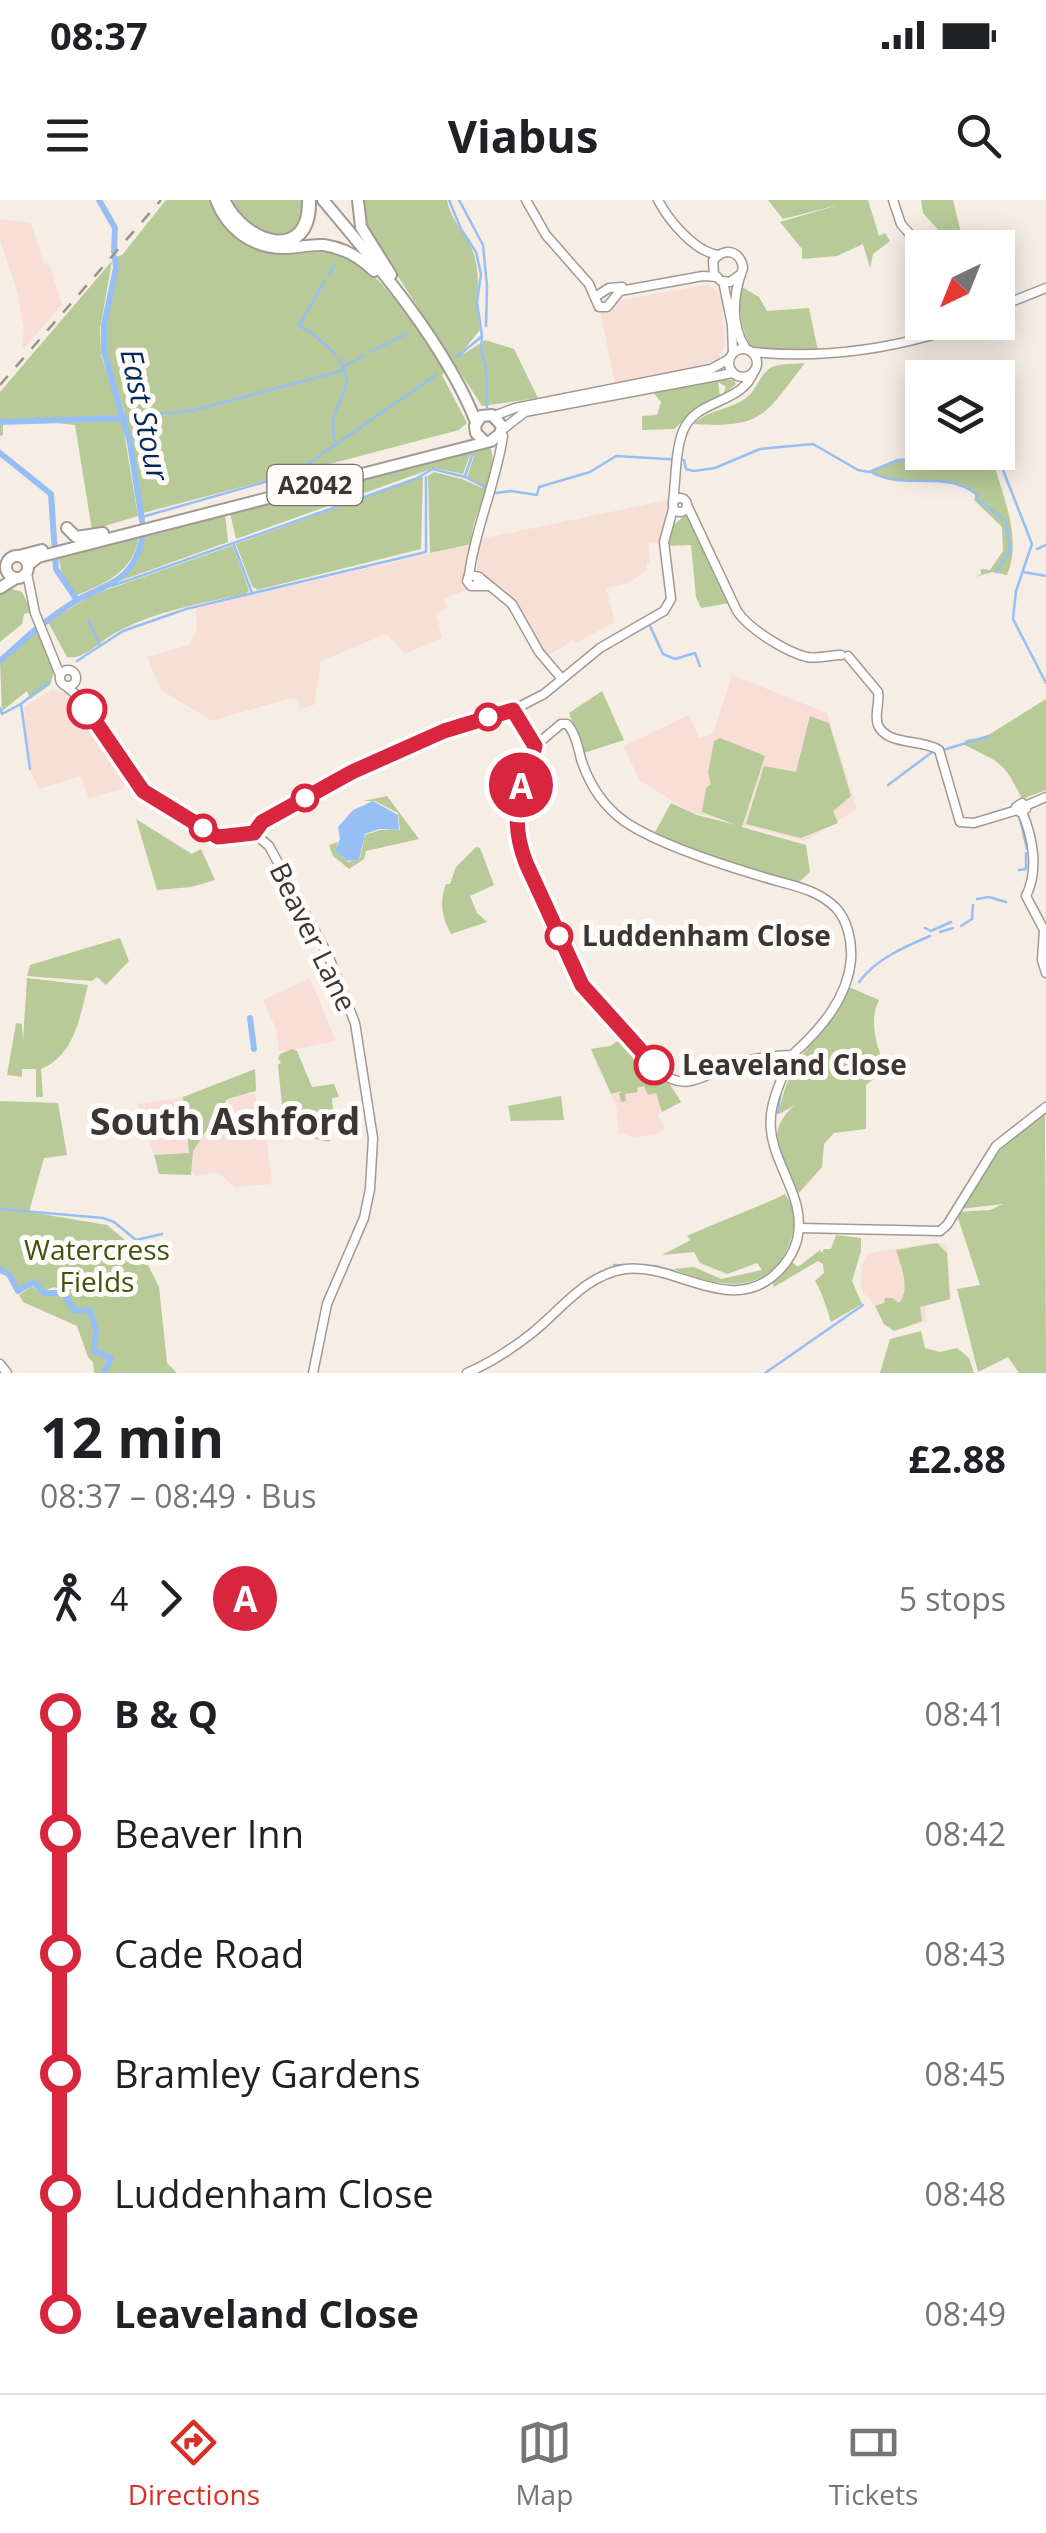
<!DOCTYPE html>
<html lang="en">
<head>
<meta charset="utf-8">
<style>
	:root { --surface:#fff; --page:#f2f2f2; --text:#202124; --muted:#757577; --line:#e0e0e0; --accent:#d93025 }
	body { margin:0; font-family:"Open Sans",sans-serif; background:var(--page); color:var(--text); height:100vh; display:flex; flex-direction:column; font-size:38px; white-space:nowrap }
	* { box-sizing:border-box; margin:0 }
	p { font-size:32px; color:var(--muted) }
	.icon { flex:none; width:55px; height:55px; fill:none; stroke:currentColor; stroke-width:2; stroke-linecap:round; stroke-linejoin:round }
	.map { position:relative; height:1173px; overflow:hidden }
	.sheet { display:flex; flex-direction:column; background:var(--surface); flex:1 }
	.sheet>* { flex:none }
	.badge { padding:0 20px; border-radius:32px; font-size:35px; line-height:65px }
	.needle { width:65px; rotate:223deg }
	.fabs { position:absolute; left:905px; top:30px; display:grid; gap:20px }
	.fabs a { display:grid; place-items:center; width:110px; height:110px; border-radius:0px; background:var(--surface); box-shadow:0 5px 25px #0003; font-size:50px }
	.map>.badge { position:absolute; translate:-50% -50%; box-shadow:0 0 0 5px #fff }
	.legs { display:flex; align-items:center; gap:15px; height:110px; padding:0 40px; font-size:32px }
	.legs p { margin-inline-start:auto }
	.summary { display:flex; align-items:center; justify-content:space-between; height:170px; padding:0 40px }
	h1 { font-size:55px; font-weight:700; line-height:75px }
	ul { padding:0 40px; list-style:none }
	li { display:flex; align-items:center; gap:35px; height:120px; font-size:38px }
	li i { display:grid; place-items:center; width:15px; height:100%; margin:0 12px; background:currentColor }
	li i::after { content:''; width:25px; height:25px; margin:-12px; border:8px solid; border-radius:50%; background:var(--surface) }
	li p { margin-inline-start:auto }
	li:first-child i { background:linear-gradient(#0000 50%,currentColor 0) }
	li:last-child i { background:linear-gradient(currentColor 50%,#0000 0) }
	.status { display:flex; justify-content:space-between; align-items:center; height:70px; padding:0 50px; background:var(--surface); direction:ltr }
	.status svg { height:28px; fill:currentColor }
	header { display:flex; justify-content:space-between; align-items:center; height:130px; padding:0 40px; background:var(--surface); font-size:45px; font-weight:700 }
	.tab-bar { display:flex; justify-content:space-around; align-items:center; height:140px; border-top:2px solid var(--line); background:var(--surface); font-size:28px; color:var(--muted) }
	.tab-bar a { display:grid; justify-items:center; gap:5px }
	.tab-bar .current { color:var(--accent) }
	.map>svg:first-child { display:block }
	.commercial { fill:#f8dfd6 }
	.education { fill:#f8ded7 }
	.green { fill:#b7ca97 }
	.water { fill:#97bff6 }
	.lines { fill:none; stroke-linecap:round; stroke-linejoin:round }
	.stream { stroke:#97bff6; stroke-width:2.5 }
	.river { stroke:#97bff6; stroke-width:6 }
	.secondary-casing { stroke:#a29a92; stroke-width:11 }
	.primary-casing { stroke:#a29a92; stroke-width:14 }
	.highway-casing { stroke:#a29a92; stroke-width:16 }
	.secondary { stroke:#fff; stroke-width:8 }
	.primary { stroke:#fff; stroke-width:10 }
	.highway { stroke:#fff; stroke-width:12 }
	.rail { stroke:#98928c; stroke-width:2.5; stroke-dasharray:12 12; stroke-linecap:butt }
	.line-1-casing { stroke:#fff; stroke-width:22 }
	.line-1 { stroke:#d7263d; stroke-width:15 }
	.stop-1-dot { fill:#fff; stroke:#d7263d; stroke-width:5 }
	.labels { text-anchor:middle; stroke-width:10; stroke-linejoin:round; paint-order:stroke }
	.shield { fill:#fffbf8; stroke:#75726e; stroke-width:2.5 }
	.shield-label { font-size:25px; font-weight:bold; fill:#3a3733 }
	.stop-label { font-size:28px; font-weight:bold; fill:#3a3733; stroke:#fffbf8; text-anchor:start }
	.street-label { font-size:28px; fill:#3a3733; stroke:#fffbf8 }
	.park-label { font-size:28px; fill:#3f520b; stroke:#fffbf8 }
	.water-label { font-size:30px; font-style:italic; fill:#032b5a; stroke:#fffbf8 }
	.district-label { font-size:38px; font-weight:bold; fill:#3a3733; stroke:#fffbf8 }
</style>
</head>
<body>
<div class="status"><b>08:37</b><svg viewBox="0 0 49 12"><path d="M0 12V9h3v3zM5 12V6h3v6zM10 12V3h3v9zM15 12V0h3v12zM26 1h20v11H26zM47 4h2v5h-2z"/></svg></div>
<header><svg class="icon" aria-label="menu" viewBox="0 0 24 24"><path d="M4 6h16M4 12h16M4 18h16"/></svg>Viabus<svg class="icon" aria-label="search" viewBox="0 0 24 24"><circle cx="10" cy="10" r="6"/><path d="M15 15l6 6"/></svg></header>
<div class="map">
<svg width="1046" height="1173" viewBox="0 0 1046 1173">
	<rect width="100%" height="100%" fill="#f6ede4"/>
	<!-- commercial -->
	<g class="commercial">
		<path d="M709,84l12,13 4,48 -7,16 -103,23 -15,-74 13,-8z"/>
		<path d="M668,300l-7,41 -13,2 2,19 -4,1 1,7 -18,13 -23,5 9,34 -39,21 -3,-3 -27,17 -29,-53 -40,-34 3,-31z"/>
		<path d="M472,344l-9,37 7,8 -26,9 3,11 -11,4 6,25 -37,16 -19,-20 -65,27 -7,44 -14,4 -3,-11 -10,1 -75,22 -51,-31 -14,-33 42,-12 8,-15 -1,-22z"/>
		<path d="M52,490l20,4 22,31 12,29 8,-1 6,12 6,16 -3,7 -34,11 -8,-23 -42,13 -10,-21 -5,-61z"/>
	</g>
	<!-- education -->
	<g class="education">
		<path d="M0,19l31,4 13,41 5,-1 13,42 -40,45 2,-23 -7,-35 -17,-53z"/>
		<path d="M732,475l95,38 30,96 -52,32 -114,-29 -52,-32 -15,-34 65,-31 10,23 14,-4z"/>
		<path d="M310,778l26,63 -57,11 -3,-23 -13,-29z"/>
		<path d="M620,839l20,14 30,30 11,19 -23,12 7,16 -9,4 -23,4 -10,-6 -4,2 -2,-23 -10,-32 -4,-7h-4l-8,-23 20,-4z"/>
		<path d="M255,893l8,39 3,1 6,51 -37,3 -18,-15 -22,4 -5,-7 3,-18 34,-52z"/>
		<path d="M183,897l6,56 -35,2 -10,-26h-3l-3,-25z"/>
		<path d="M928,1043h19l4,56 -26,8 1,15 -32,9 -10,-7 -5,-14 -18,-20 1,-25 5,-11z"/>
	</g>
	<!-- green -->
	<g class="green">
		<path d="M166,0h49l24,37c34,5 74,5 107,18 33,13 79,86 99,117l-3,3 25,48 -8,7 -316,83 -19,-103 -20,-62 12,-91 6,-2z"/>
		<path d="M229,0h76l1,6 -10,25 -11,5 -31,-4z"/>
		<path d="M363,0h84c4,22 23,37 28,58 6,24 0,48 5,72l-18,22 2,2 21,-14 29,9 24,49 -56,8 -116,-179 -5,-14z"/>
		<path d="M768,0h100l11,36 6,-3 5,8 -17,13 -3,14 -7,-24 -26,12 -35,3v-10l-22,-27 58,-17 -55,14z"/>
		<path d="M921,0h32l9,37 -12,6 -27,-30z"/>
		<path d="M112,61l-12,68 1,26 20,60 17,101 -46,14 -17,-105 -46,-5 -26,4v11l-3,1v-44z"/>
		<path d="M742,87l17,10 8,14 42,-3 9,43 -45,2 -22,-6c-9,-16 -15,-41 -9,-60z"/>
		<path d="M805,163c-40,51 -41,66 -111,61 15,-15 36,-14 52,-26 12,-9 13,-24 26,-31 10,-4 23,-3 33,-4z"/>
		<path d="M718,179l16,1 2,4 -13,11 3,-8 -8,-5 2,15 -23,11 -23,21 -32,1v-14l15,-1 4,-13 -9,-11z"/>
		<path d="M485,246l6,3c9,33 -22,63 -19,95l-42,9 -2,-77 6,-4 28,7 20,9v-3l-15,-8 7,-21 -4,-1 -7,19 -29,-6 -198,71 -6,-26z"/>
		<path d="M961,253h25l6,4c10,38 31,81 15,118l-15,-3 -17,5 6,-3v-5l9,1 13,-19 -1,-24 -28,-27 2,-6c-32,-25 -74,-3 -107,-22l29,-12 56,-2z"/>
		<path d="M423,276l-2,73 -164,41 -5,-4 -16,-42z"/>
		<path d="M225,314l3,28 -108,39 12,-14 12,-33z"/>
		<path d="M684,316l6,1 40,86 -29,5 -5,-11 -5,-52 -24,1 4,-19z"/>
		<path d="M139,335c-5,36 -32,48 -62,60l-14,-17 -5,-22z"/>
		<path d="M231,346h2l16,44 -3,4c-44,9 -91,17 -131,39 -16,9 -30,27 -48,24l-19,-35 44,-27z"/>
		<path d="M12,389l10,3 10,20 -8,2 -2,10 -22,18v-49z"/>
		<path d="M37,429l18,40 -5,16 -20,14 -3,-8 -25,20 -2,-49z"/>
		<path d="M602,491l22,49 -40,13 -15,-40z"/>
		<path d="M1046,499v91l-24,9c-20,-41 -22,-35 -59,-55l3,-4 21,-4z"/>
		<path d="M810,516l19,7 22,73 -18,15 5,12 -37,15 -55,-14 18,-58 32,6z"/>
		<path d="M720,538l45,18 -23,71 64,18 4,27 -12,11 -25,-5 -119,-44 17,-31 26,12 39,10 -34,-13 4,-24 5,-4 -3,-11 6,-32z"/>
		<path d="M387,596l32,43 -53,12 -2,8 -15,10 -16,-13 -4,-11 9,-3 -3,9 13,11 12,-3 5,-24 15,-5h20l-2,-17 -23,-12h-12z"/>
		<path d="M136,619l56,35 9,-5 14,31 -24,7 -34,3z"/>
		<path d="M476,647l4,1 14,37 -24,11 7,17 10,9 -36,12c-9,-18 -12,-31 -5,-50h4l6,-17z"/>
		<path d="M120,738l9,23 -23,24 -9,-8 -5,4 -65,-5 3,-11z"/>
		<path d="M27,778l61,7c-8,31 -13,70 -47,84l2,28h-7v-28h-14v8l-15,-2 9,-52 6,1 1,17z"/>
		<path d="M849,787l30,13c-11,22 -2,47 7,69l-20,16v44l-32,4 -10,11 -2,23 -25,28c-13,-34 -36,-62 -2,-90l-16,9c3,-20 10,-41 23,-55l-6,3 40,-48z"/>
		<path d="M620,839c24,16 47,38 61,63l-19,10 -6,-19 -8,2 -4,-9 -7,2 1,4 -13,2 1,7 -5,1 -2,-8 3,-3 -11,3 -20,-45 20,-3z"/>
		<path d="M292,849l5,2 15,36 22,-3 5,13 -7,1 2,25 -5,1 1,18 -24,-5 -4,-5 -17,2 -7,-69 3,-3 -3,-3 2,-5z"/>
		<path d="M255,869l1,22 -29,8 -34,52 -2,24 -32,-1 -5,-19 35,-2 -6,-56z"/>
		<path d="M561,896l3,24 -53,1 -3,-15z"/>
		<path d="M0,901l58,2 9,52 -23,3 -15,54 78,13 36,30 16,32 8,76 10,10h-71l6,-17 -17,-6 4,-19 -9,-23h-15l-11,-18 -10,-3 -10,4 -12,-12 -14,10 -6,-15 -12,-6z"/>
		<path d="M1045,912l1,261h-27l-11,-16 -30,15 -21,-83 23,-4 -24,-73 34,-2 13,-6 -43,5 47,-69z"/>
		<path d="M785,994c10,14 12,29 6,45 -19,58 -72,50 -118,30l21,-2 27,12 41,-9 -5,-7 -30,11 -27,-11 -6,-11 -32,3 29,-15 -4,-4c32,-15 66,-26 98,-42z"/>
		<path d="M836,1035l25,3v13l-9,30 10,23 -31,18c-2,-8 -11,-35 -16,-41l9,-8 -1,-9 -5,-3 -44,26 -2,-5 20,-20 6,5 22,-17 2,3 2,-4h7z"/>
		<path d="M937,1043l10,10 3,46 -30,8 2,14 -28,10 -10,-7 -9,-18 9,-3 1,-5h7l7,5c12,-15 2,-36 -3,-53z"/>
		<path d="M32,1086l12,10 9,-2 10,2 11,17 14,-1 6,18 -1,23 14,5 -5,15h-8l-1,-11 -5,-5 -11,-31 -54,-24 -4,-7z"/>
		<path d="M921,1131l4,17 15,4 17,-4 12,10 5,15h-94l10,-34z"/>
	</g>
	<!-- water -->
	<path class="water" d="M373,601l25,14 1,15 -20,-1 -14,5 -6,26 -12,1 -12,-10 5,-12 -2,-12 15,-17z"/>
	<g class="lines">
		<!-- stream -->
		<g class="stream">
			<path d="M449,0l12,29 15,23 5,22 -4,28 5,34 -1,15 5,17 1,39"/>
			<path d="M459,0l24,45 4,41 -1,40"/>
			<path d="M329,75l5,-9"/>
			<path d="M325,80l-26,46c14,6 24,17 36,28"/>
			<path d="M370,152l36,-18"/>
			<path d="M457,157l24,-20"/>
			<path d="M345,166l20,-11"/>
			<path d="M125,218l70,-8 150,-40"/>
			<path d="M335,241c-11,-40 27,-48 4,-82"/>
			<path d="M996,252l36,92 -16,47 -3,28 33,64"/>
			<path d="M871,272c32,19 73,-3 105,22l3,7 27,20 4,30 -14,21"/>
			<path d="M465,276l9,-26"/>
			<path d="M142,317l151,-43 143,-99"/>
			<path d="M234,345l18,48"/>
			<path d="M1037,349l9,-4"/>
			<path d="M1023,372l23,4"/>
			<path d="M112,386l303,-107 18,-10 32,8 31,16 15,-2 26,4 2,-8 51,-15 26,-16 68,4 2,9 8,2 21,-3 45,-19 53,-5 45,26 11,2 29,-12 56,-2 7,-6"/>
			<path d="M88,419l11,25"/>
			<path d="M650,426l13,28 12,5 20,-6 5,13"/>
			<path d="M77,461l46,-30 63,-22 240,-57v-75"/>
			<path d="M21,504l9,65"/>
			<path d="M0,508l2,6 19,-10 29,-23"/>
			<path d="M943,550l46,-14"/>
			<path d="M888,585l47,-35"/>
			<path d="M1020,619l7,30"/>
			<path d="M1019,670l7,-1v-16"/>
			<path d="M977,699l12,-2 17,5"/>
			<path d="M961,726l11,-7 1,-14"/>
			<path d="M925,728l6,3 20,-9"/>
			<path d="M940,732l13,-4"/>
			<path d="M859,782c17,-23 45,-35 71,-46"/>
			<path d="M786,876l9,-15"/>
			<path d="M778,913l3,-23"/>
			<path d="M0,1009l103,9 11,4 22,18 26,-6"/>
			<path d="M614,1065l39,1"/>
			<path d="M655,1066l18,5"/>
			<path d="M765,1173l98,-68"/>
		</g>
		<!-- river -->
		<g class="river">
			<path d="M99,0l16,28 -1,24"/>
			<path d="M115,58l1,10 -12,57v27l26,91 12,78"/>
			<path d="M0,222l125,-4"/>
			<path d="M0,253l51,41 5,75 21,31"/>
			<path d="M43,424c13,-10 27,-21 42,-28 33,-15 51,-22 58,-62"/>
			<path d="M0,461l37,-33"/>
			<path d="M250,818l4,31"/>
			<path d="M0,1070l9,4 9,17 15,-9 11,11h19l11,17 16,1 6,19 -2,21 17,7 -7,15"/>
		</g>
		<!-- secondary casing -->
		<g class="secondary-casing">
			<g id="secondary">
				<path d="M526,0l20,35 43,49 10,23h8l13,-16 83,-15 14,1"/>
				<path d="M658,0c11,21 36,51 60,55"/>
				<path d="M893,0l8,24 21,24"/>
				<path d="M741,74l-11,8 -9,-1 -7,-7 -1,-13c11,-15 28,-10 30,7 -10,27 -13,56 3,81"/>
				<path d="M723,81l9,44 1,28"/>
				<path d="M595,97l14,-9 13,-1"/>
				<path d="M998,107l48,-19"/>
				<circle cx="743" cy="163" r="14"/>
				<path d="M752,152c60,6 119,0 177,-16 15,-4 31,-6 44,-14"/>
				<path d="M494,216l21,-8 196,-39 18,-10"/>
				<path d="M503,229l22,-17 208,-39"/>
				<circle cx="680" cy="305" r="7"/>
				<path d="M673,302c3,-22 2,-51 10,-71 13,-33 59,-26 71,-60"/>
				<path d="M687,305l50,106c12,18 49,41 70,46 12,2 23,-2 34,-2"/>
				<path d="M27,373l8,40 25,62"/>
				<path d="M469,375c6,-47 27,-91 34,-139l-2,-3"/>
				<path d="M479,377l33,27 27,48 23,27"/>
				<path d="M477,385l2,-8 -10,-2 -2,6 4,5h16"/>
				<path d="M848,456l30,36c2,11 -4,23 0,33 9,21 45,14 61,25l21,72 14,1 43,-13"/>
				<circle cx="68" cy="478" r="8"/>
				<path d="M66,486l14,12 43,65"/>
				<path d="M513,510l22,36"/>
				<path d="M561,524h6c8,8 11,23 14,35 8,25 21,46 43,62 33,23 96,43 136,55 27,9 55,11 76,32 12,13 16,34 15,51 -3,39 -31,71 -59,96 -17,0 -42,4 -61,10 -27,9 -45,29 -72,6l-70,-76 -13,-19 -57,-132 -3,-32 9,-41 10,-25z"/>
				<path d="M120,559l14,28 81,48 9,3 30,-5"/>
				<path d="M1022,603l4,6 -6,3 -4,-5z"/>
				<path d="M1025,606l21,-9"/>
				<path d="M1022,612c11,26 17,58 4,84l18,34 -2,30 4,13"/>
				<path d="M254,633l15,13 59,109 27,68 18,115 -3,51 -6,29 -37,86 -14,69"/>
				<path d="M254,633l7,-10 100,-56 83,-36 69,-21 31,-16 56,-46 64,-37 7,-12 -7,-57 9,-33"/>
				<path d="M799,1028l141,3 7,-6 49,-79 50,-39"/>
				<path d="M0,1164l7,9"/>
				<path d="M467,1173c23,-10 45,-24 65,-40 29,-23 53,-58 93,-64 49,-6 102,44 147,8 12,-10 21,-22 25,-37 10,-41 -22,-71 -26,-110 -3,-28 11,-47 18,-73"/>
			</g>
		</g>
		<!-- primary casing -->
		<g class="primary-casing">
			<g id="primary">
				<path d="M216,0c11,29 36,48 68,48 13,0 27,-4 40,-3 19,3 37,13 50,26"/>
				<path d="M323,0c53,63 123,145 153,222"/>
				<path d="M358,0l3,27 30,48"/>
				<path d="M67,328l9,9 27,-4"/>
				<path d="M19,356l23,-6"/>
				<circle cx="17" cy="367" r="11"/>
				<path d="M28,365l10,-8 453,-116 9,-7 2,-8 -10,-11 -11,1 -6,10 1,7 8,8"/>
				<path d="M0,388l16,-10"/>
			</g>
		</g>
		<!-- highway casing -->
		<g class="highway-casing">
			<path id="highway" d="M223,0c23,47 88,63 86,0"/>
		</g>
		<!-- secondary -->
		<use href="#secondary" class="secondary"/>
		<!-- primary -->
		<use href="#primary" class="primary"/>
		<!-- highway -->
		<use href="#highway" class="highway"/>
		<!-- rail -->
		<path class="rail" d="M0,185l161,-185"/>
	</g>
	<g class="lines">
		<!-- line-1 casing -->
		<g class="line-1-casing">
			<path id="line-1" d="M87,509l56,82 75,46 36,-4 8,-11 90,-50 92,-41 69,-21 22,36c-12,46 -28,67 -9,117l56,122 72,80"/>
		</g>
		<!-- line-1 -->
		<use href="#line-1" class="line-1"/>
	</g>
	<!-- markers -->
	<g class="stop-1-dot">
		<circle cx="87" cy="509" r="18"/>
		<circle cx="488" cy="517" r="12"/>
		<circle cx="305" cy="598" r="12"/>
		<circle cx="203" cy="628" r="12"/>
		<circle cx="559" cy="736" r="12"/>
		<circle cx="654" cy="865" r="18"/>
	</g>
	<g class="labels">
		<!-- shield labels -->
		<rect class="shield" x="267.5" y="265" width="95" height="40" rx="8"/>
		<g class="shield-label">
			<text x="315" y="294">A2042</text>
		</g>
		<!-- stop labels -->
		<g class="stop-label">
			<text x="582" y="746">Luddenham Close</text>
			<text x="682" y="875">Leaveland Close</text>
		</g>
		<!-- street labels -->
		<g class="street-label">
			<text transform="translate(313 737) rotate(64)" y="10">Beaver Lane</text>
		</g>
		<!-- park labels -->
		<g class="park-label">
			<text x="97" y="1060">Watercress<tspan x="97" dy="32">Fields</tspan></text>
		</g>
		<!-- water labels -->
		<g class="water-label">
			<text transform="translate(144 215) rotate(78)" y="10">East Stour</text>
		</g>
		<!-- district labels -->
		<g class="district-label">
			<text x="225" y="935">South Ashford</text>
		</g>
	</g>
</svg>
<div class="fabs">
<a><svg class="needle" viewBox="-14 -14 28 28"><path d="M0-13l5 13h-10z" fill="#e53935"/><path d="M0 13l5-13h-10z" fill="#757577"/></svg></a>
<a><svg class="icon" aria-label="layers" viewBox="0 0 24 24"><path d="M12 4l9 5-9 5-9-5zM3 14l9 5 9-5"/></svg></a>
</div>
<b class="badge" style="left:521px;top:585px;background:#d7263d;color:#fff">A</b>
</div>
<section class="sheet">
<div class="summary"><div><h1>12 min</h1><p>08:37 – 08:49 · Bus</p></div><b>£2.88</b></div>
<div class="legs"><svg class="icon" aria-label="walk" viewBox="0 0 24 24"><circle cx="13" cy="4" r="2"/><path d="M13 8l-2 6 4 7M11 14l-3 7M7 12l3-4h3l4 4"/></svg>4<svg class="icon" aria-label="forward" viewBox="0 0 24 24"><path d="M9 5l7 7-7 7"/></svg><b class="badge" style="background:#d7263d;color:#fff">A</b><p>5 stops</p></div>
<ul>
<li><i style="color:#d7263d"></i><b>B &amp; Q</b><p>08:41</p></li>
<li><i style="color:#d7263d"></i><span>Beaver Inn</span><p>08:42</p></li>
<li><i style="color:#d7263d"></i><span>Cade Road</span><p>08:43</p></li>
<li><i style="color:#d7263d"></i><span>Bramley Gardens</span><p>08:45</p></li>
<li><i style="color:#d7263d"></i><span>Luddenham Close</span><p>08:48</p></li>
<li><i style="color:#d7263d"></i><b>Leaveland Close</b><p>08:49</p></li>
</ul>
</section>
<nav class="tab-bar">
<a class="current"><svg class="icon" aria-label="directions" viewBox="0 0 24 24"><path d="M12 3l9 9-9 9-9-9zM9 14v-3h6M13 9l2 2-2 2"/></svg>Directions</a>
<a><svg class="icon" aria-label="map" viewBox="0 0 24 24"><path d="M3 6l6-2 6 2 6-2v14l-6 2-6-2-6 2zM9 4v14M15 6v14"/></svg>Map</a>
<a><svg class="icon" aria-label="tickets" viewBox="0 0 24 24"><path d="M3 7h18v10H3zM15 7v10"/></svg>Tickets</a>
</nav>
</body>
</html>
